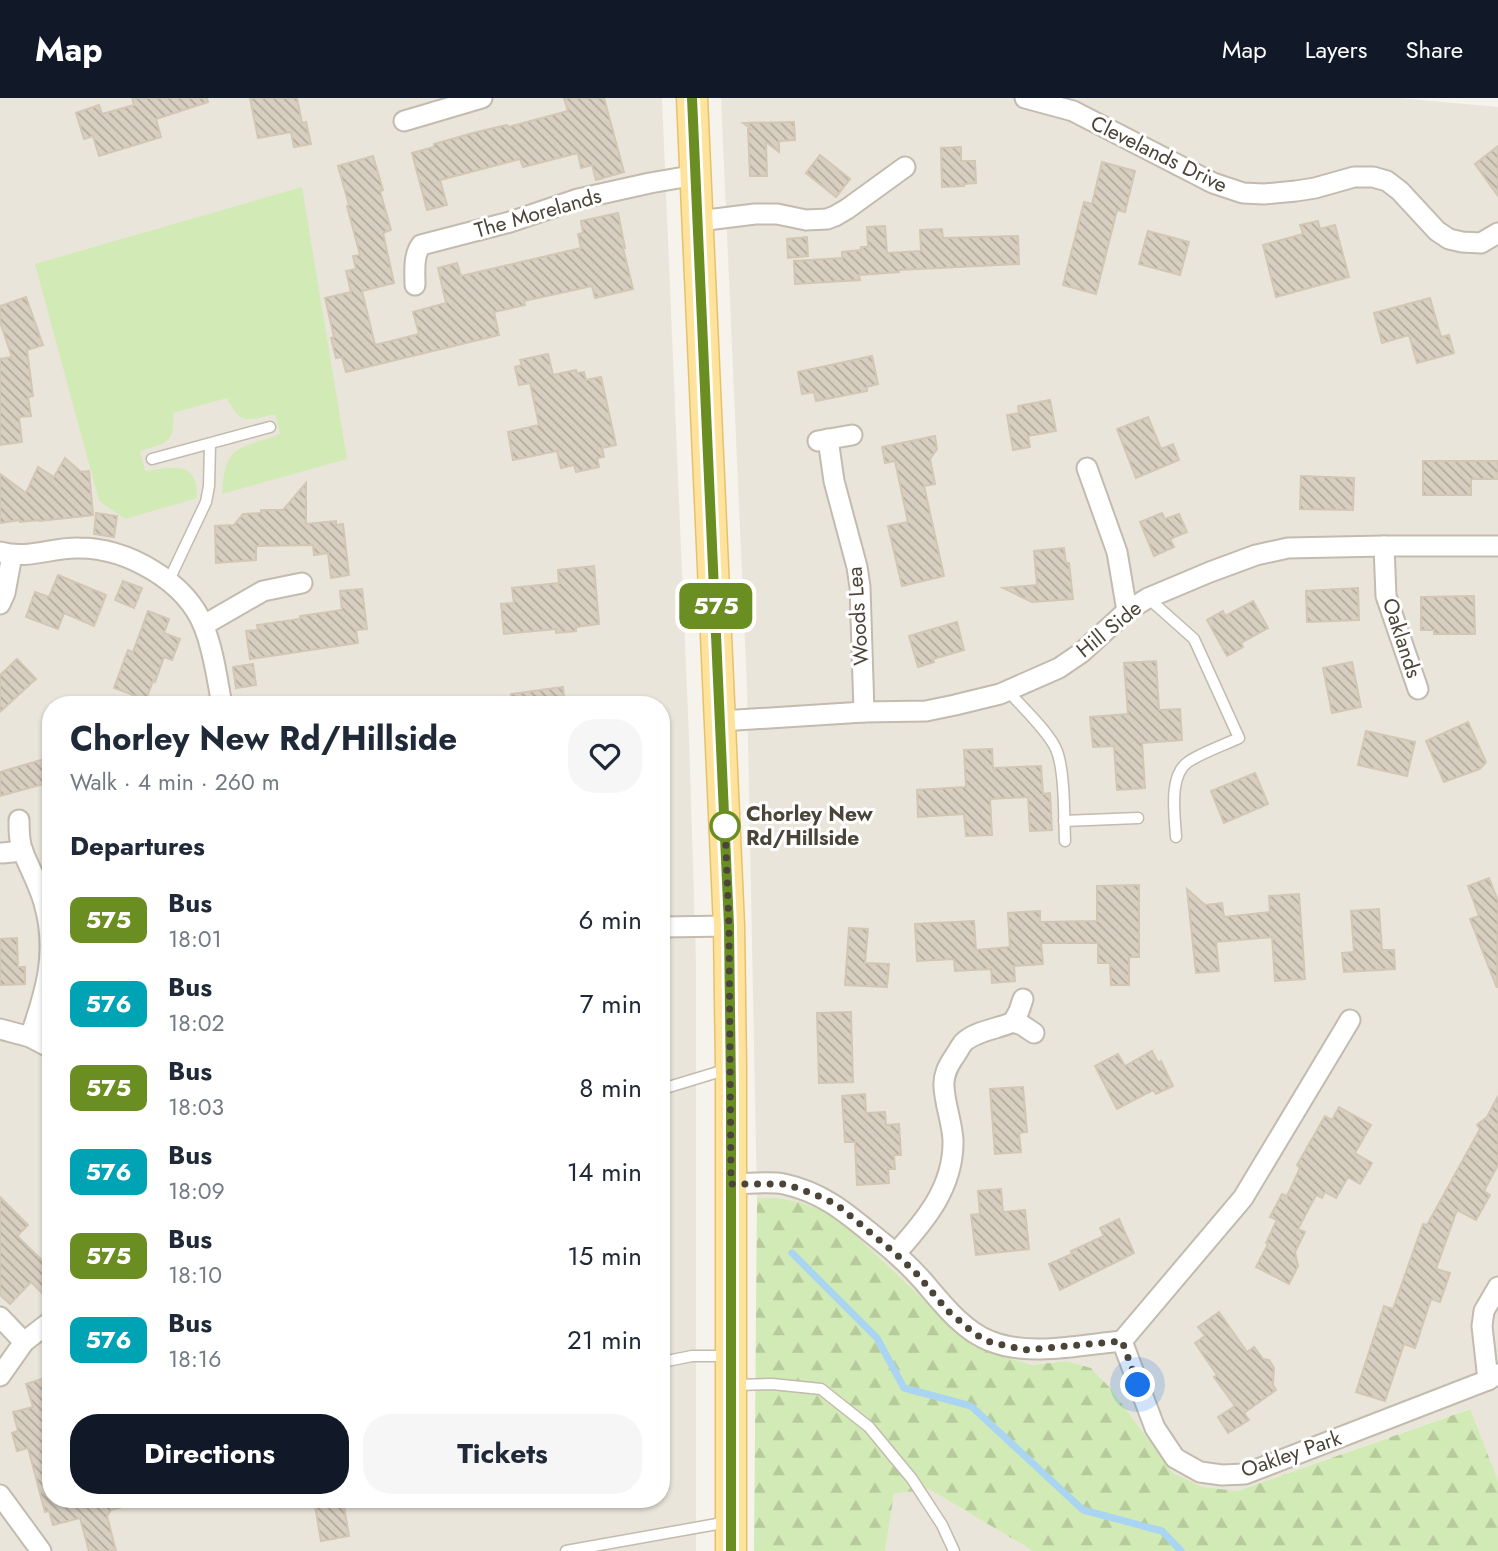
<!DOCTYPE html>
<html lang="en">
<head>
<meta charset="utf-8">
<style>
	:root { --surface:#fff; --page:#f6f6f7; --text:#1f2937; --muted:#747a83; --accent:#111827 }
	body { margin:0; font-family:Jost,sans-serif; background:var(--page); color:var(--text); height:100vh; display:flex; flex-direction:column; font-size:26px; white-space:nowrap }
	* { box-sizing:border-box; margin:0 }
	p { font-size:23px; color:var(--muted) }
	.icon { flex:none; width:38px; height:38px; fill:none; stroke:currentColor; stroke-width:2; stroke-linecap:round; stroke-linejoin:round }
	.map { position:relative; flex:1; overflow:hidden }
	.details { position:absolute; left:42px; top:598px; width:628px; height:812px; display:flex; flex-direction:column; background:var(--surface); border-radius:28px; box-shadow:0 2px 5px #0004 }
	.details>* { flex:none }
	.badge { padding:0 14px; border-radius:10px; font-size:24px; line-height:46px }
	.you { position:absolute; width:35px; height:35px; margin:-18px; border:5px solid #fff; border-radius:50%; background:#1a73e8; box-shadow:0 0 0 10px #1a73e833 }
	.map>.badge { position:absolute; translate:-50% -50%; box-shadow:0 0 0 4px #fff }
	h2 { padding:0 28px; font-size:26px; line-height:63px }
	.round { display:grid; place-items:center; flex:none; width:74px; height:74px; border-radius:28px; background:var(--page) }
	.headline { display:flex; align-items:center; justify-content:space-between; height:119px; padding:0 28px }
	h1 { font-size:33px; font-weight:700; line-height:52px }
	.button { display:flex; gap:14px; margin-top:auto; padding:14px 28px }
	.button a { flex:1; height:80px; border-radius:28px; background:var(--accent); color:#fff; font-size:28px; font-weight:700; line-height:80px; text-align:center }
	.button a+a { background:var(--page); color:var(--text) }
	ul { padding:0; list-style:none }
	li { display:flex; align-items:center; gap:21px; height:84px; padding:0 28px }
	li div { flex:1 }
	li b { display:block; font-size:26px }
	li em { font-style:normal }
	li .badge { min-width:77px; font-weight:700; text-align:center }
	header { display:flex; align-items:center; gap:42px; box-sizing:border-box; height:98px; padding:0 35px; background:var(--accent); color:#fff }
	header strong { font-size:33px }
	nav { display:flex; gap:38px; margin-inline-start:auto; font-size:24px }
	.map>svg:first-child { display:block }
	.residential { fill:#eae5da; fill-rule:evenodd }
	.green { fill:#d2eab5 }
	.forest { fill:url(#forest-firs) }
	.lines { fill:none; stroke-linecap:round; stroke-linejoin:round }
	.stream { stroke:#a9d4f2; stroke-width:7 }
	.building { fill:url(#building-back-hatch); stroke:#d3c7b4; stroke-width:2 }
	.service-casing { stroke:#c2bbae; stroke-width:13 }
	.minor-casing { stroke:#c2bbae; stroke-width:23 }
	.primary-casing { stroke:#e6c16a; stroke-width:33 }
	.service { stroke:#fff; stroke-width:10 }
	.minor { stroke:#fff; stroke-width:19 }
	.primary { stroke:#ffe39c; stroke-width:30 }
	.line-casing { stroke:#fff; stroke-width:16 }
	.line { stroke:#6b8e23; stroke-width:10 }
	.walk { stroke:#4b4439; stroke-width:7; stroke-dasharray:0 12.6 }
	.stop-dot { fill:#fff; stroke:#6b8e23; stroke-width:3.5 }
	.labels { text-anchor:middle; stroke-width:6; stroke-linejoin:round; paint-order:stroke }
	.street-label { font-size:21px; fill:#4b4439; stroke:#fff }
	.stop-label { font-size:21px; font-weight:bold; fill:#4b4439; stroke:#fff; text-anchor:start }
</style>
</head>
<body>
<header>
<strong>Map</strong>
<nav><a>Map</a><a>Layers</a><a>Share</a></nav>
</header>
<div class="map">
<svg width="1498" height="1453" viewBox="0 0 1498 1453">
	<defs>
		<pattern id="forest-firs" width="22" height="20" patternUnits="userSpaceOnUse" patternTransform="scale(1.75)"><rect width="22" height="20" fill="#d2eab5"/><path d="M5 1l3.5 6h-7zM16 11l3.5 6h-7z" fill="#b6ca9c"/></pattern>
		<pattern id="building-back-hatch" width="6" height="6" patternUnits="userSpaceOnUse" patternTransform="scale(1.75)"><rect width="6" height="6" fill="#d8cfc1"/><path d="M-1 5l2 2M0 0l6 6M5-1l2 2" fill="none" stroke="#b1aa9e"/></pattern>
	</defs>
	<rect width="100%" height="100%" fill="#f6f3ec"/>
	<!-- residential -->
	<g class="residential">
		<path d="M0,0h662l27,640 7,222v591h-696zM51,607h611v795h-611z"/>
		<path d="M721,0h677l100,9v1374l-29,-72 -232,82 -35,-3 -29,-15 -62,-84 -20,-21 -24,-7 -35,4 -58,-18 -141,-133 -56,-16h-20l-10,-511z"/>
		<path d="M929,1391l104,62h-148l9,-57z"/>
	</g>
	<!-- green -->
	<path class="green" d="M302,89l45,272 -125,35c3,-52 17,-44 58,-60l-5,-20c-27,6 -34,13 -48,-16l-54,15c3,31 -8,30 -33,38l5,20c28,-4 53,-11 52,27l-72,21 -26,-18 -64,-237z"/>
	<!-- forest -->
	<path class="forest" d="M757,1100h20l21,4 35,12 141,133 58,18 35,-4 24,7 20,21 62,84 29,14 35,4 233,-82 28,72v70h-465l-104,-62 -35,5 -9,57h-131z"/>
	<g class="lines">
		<!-- stream -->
		<path class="stream" d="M792,1155l85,85 27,50 67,18 112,104 79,21 19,20"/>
	</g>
	<!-- building -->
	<g class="building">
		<path d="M132,0h75l1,4 -52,17 5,18 -62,19 -6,-20 -9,3 -8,-26 23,-8 3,9 32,-9z"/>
		<path d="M250,0h47l5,25 4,-1 5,22 -17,3 -3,-15 -33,6z"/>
		<path d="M564,0h40l20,74 -28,8 -4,-15 -11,3 -3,-15 -55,14 -3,-8 -80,21 7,25 -20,5 -15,-57 22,-6v-3l39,-11 34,-8 1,2 60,-16z"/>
		<path d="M794,24l1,18 -16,1v11l-13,-10 1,34h-17l-2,-47h3l-8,-6z"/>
		<path d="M1498,48v50l-23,-32z"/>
		<path d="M961,49v14h14l1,22 -12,1v2l-22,1 -1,-39z"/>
		<path d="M820,57l30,24 -14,18 -30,-24z"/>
		<path d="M373,58l10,34 -3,1 11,39 -8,3 11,50 -32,8 13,54 44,-11 -6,-22 33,-9 -8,-35 19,-5 4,13 120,-28 -3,-14 5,-1 -2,-12 37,-8 7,35h-2l10,41 -38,9 -3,-12 -68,15 1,4 -31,7 5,23 -153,37 -4,-15 -6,1 -5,-20 3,-1 -9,-39 26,-6 -5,-21 10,-2 -3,-13 7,-1 -13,-49 2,-1 -11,-39z"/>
		<path d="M1102,64l33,9 -10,41 -8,-2 -21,84 -33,-9 21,-83 8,2z"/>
		<path d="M1318,123l2,8 15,-4 14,52 -73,20 -13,-52 40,-11 -3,-9z"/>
		<path d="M885,128l2,27 34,-2 -1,-21 22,-1 1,9 75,-2 1,28 -120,6v2l-40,3 1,5 -65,4 -1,-23 48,-3v-6l19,-2v-3h7l-1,-20z"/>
		<path d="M1148,133l41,11 -9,33 -41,-11z"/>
		<path d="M807,139l1,19 -20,2 -1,-19z"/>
		<path d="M26,199l17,48 -16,5 6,46 -5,1 3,19 -12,1 3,25 -22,3v-86l12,-2 -12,-35v-16z"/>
		<path d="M1430,200l11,39 8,-2 5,18 -37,10 -8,-28 -27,8 -8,-30z"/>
		<path d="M548,256l5,21 23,-5 1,3 7,-1 2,8 15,-3 15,68 -14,3 2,9 -7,1 2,9 -23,5 -2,-7 -13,3 -4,-17 -44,9 -5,-28 31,-7 -9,-42 -11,2 -4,-18 7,-2 -2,-5z"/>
		<path d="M872,258l6,28 -11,3v4l-51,10 -2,-9 -12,2 -4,-22z"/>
		<path d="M1050,302l6,31 -28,5 2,11 -17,3 -6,-35 12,-2 -1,-7z"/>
		<path d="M1148,319l13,32 12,-5 6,16 -43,18 -19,-49z"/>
		<path d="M935,338l2,13 -7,10 5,25 -11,2 20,90 -42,10 -14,-60 20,-4 -13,-61 -10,2 -3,-16z"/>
		<path d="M65,360l16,14 8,-1 4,44 -53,6v-1l-20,2v-2l-20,3v-49l26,19 12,-26 16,10z"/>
		<path d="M1423,363h75v18h-27v16h-48z"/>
		<path d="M1301,378l53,2 -1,32 -53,-1z"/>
		<path d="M306,385v41l30,-3v4l7,-1 6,51 -18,3 -3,-25 -14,2 -1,-10 -57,1v14l-40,3 -1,-37 19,-1 9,-11 18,-1v-3h22z"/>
		<path d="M96,415l21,3 -3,21 -20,-3z"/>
		<path d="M1162,415l3,6 14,-5 8,18 -17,7 4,8 -20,9 -14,-34z"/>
		<path d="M1064,450l2,15h3l4,36 -41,3 -29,-14 34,-3 -3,-34z"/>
		<path d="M594,468l5,58 -23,3v4l-20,2v-4l-52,5 -3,-30 13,-1 -2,-15 47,-5 -1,-13z"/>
		<path d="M58,477l48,20 -12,31 -30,-13 -6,16 -32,-12 9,-25 14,5z"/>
		<path d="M123,483l19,7 -8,20 -19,-8z"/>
		<path d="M1358,490l1,32 -52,2 -1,-31z"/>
		<path d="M362,491l5,40 -11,1 2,13 -108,16 -4,-28 12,-1 -1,-5 43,-6v-3l42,-6 -2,-19z"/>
		<path d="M1474,498l1,38h-41v-4h-13v-33z"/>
		<path d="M1253,503l15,27 -27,15 2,4 -16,9 -20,-36 16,-9 2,5z"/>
		<path d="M148,513l21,8 -5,14 16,6 -8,21 -8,-3 -9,25 -2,-1 -7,19 -32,-12 14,-38 5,2z"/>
		<path d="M957,524l7,28 -31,9 1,3 -16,5 -9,-31z"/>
		<path d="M17,561l19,20 -36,33v-37z"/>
		<path d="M1156,563l3,49 21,-1 2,31 -40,3 3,45 -28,2 -3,-44 -21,1 -3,-30 38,-3 -4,-51z"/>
		<path d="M1352,564l9,45 -29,6 -9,-45z"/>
		<path d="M253,566l3,21 -20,3 -3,-21z"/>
		<path d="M563,589l2,18h-53l-1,-11z"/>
		<path d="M1468,624l18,40 -6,7 -36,13 -18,-41z"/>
		<path d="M1366,633l49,11 -8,34 -49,-11z"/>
		<path d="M992,651l1,19 48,-2 2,28 7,-1 2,37 -22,1 -2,-34 -38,2 2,36 -26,1 -2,-22 -46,3 -1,-27 49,-3 -2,-37z"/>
		<path d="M51,659v25l-51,14v-24z"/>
		<path d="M1255,675l13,31 -44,19 -13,-32z"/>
		<path d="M1489,780l9,23 -1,87 -27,-69 9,-3 -11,-30z"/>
		<path d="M1139,787v72h-10v28h-18l-1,-22h-12v-20h-57l2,21 -29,2 1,15 -23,2 -1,-14 -36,2 -1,-12 -37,2 -2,-37 59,-3 2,29 34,-3 -2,-34 32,-2v11l57,-1v-35z"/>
		<path d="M1187,791l18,16 17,-2 2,14 46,-5 -1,-16 30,-2 6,85 -30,2 -3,-44 -56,5 3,29 -23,2z"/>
		<path d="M1379,811l3,41h12l1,19 -51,3 -2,-19 12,-1 -3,-41z"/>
		<path d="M849,830l19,1 -3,34 24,1 -2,23 -42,-2z"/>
		<path d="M17,840l1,29h7v17l-25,1v-46z"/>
		<path d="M851,914l2,70 -34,1 -2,-70z"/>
		<path d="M1152,953l6,12 3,-2 12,25 -17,8 -3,-4 -36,19 -22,-43 23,-12 7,12z"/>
		<path d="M1023,989l4,45 -8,1 2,19 -26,2 -5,-65z"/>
		<path d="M865,996l1,19 19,-1 1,13 13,-1 2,31h-7l1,14h-7l1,14 -32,2 -2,-43h-10l-3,-46z"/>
		<path d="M1498,998v69l-14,26 6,4 -14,25 -19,-10 -21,59 14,4 -10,29 -9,-3 -16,49 -11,-4 -19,57 -29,-9 28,-86 9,3 30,-85 4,1 53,-96 -3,-4 10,-8z"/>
		<path d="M1339,1009l32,18 -16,28 17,10 -12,21 -12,-7 -12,21 -11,-6 -3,6 -6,-3 -18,34 7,3 -10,20 3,14 -9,18 -33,-17 12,-23 -2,-1 11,-23 -7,-3 12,-23 5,2 13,-28 -3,-3 28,-49 7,4z"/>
		<path d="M1001,1091l2,23 22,-2 4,39 -53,6 -5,-40 9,-1 -2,-23z"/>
		<path d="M0,1099l28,28 -11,11 34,33v33l-20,-20 -21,22 -10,-9z"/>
		<path d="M1119,1121l15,34 -74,37 -11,-26 23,-10 -1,-3 33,-15 -4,-8z"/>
		<path d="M1219,1214l28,40 7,-5 9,12 6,1 5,8 -1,17 3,5 -32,23 5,7 -21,13 -10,-16 17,-11 -21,-29 3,-2 -22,-32 10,-7 -7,-9z"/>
		<path d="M51,1278v124h74l1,6 -15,4 -4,6 9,35h-27l-9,-33 -27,7 -4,-14 -4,1 -17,-64 -11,3 -5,-18 6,-2 -5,-19 20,-5 -7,-23z"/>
		<path d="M314,1402h29l6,36 -28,5z"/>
	</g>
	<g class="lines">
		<!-- service casing -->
		<g class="service-casing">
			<g id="service">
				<path d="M152,361l118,-32"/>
				<path d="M169,482l37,-78 3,-16 1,-42"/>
				<path d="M1148,500l46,41 45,99c-15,7 -38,15 -51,24 -20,14 -13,54 -12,75"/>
				<path d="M1008,593c13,15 40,40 48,58 9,20 8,69 9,92"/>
				<path d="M1064,723l74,-3"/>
				<path d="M662,991l66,-20"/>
				<path d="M662,1264l30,-6h35"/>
				<path d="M735,1287l37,-1 49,5 48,38 43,52 30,46 12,26"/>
				<path d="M566,1453l162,-29"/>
			</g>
		</g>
		<!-- minor casing -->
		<g class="minor-casing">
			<g id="minor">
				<path d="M1025,0l48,13 140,72 30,10 21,1 32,-3 19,-3 39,-11h19l14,4 13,10 37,40 12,8 13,3 19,1 17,-10"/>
				<path d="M404,23l78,-23"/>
				<path d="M699,123l56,-7h22l29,6 21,-1 8,-3 12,-7 58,-42"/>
				<path d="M415,187c0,-13 -2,-29 6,-40l89,-23 68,-23 72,-16 46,-8"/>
				<path d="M828,341l6,42 23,86 3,20 4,125"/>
				<path d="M818,343l34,-6"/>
				<path d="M1087,370l30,84 10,59"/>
				<path d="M1384,448l2,50 32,93"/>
				<path d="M0,454c28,8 52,-5 79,-4 48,0 107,33 125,79 10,25 13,52 18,78"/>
				<path d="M0,506l5,-11 7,-38"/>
				<path d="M204,527l59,-34 39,-8"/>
				<path d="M721,623l143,-9 62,-1 29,-6 45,-11 59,-26 22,-15 46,-42 21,-13 62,-26 46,-17 32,-7 96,-2h114"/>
				<path d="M19,722c0,11 0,22 4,32 7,17 16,33 21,51 14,49 2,88 -14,134"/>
				<path d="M2,755l21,-2"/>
				<path d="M662,829l67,-1"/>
				<path d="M1013,924l9,3 12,8"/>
				<path d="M0,931l30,8 21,11"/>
				<path d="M731,1086c17,0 37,-3 53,0 37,8 60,27 88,50 18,14 35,29 51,47 18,21 40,50 67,60 39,16 90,4 132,0l121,-143 107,-178"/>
				<path d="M896,1155c29,-32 58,-66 57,-113 -1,-18 -8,-35 -9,-53 -1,-12 4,-21 10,-30 3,-4 6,-10 9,-14 11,-12 35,-14 50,-21l6,-11 4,-12"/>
				<path d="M0,1219l24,25"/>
				<path d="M1122,1243l33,87 20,30 25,14 22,3 23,-1 243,-94 10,-6"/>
				<path d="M0,1278l24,-34 27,-21"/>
				<path d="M1488,1282l-6,-54 2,-15 14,-24"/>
				<path d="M0,1397l41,56"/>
			</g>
		</g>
		<!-- primary casing -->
		<g class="primary-casing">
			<path id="primary" d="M692,0l37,828 2,142v483"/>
		</g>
		<!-- service -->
		<use href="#service" class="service"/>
		<!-- minor -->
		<use href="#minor" class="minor"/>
		<!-- primary -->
		<use href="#primary" class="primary"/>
	</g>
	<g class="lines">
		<!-- line casing -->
		<g class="line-casing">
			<path id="line" d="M692,0l37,828 2,165v460"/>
		</g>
		<!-- line -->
		<use href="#line" class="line"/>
		<!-- walk -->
		<path class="walk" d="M725,728v-3l4,103 2,258h55l30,11 20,9 60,50 20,19 32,38 27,23 15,8 35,8 97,-9 16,44"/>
	</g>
	<!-- markers -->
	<circle class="stop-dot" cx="725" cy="728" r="14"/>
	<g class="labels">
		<!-- street labels -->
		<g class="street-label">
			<text transform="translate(1159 56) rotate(26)" y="7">Clevelands Drive</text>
			<text transform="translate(538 115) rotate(-16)" y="7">The Morelands</text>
			<text transform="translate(858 518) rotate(-94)" y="7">Woods Lea</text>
			<text transform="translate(1109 531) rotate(-39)" y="7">Hill Side</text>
			<text transform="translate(1402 540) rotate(72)" y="7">Oaklands</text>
			<text transform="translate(1291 1356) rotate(-19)" y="7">Oakley Park</text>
		</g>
		<!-- stop labels -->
		<g class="stop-label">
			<text x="746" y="723">Chorley New<tspan x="746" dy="24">Rd/Hillside</tspan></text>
		</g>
	</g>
</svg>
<div class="you" style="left:1138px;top:1287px"></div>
<b class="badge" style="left:716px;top:508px;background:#6b8e23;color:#fff">575</b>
<section class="details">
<div class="headline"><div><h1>Chorley New Rd/Hillside</h1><p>Walk · 4 min · 260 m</p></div><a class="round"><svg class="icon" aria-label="heart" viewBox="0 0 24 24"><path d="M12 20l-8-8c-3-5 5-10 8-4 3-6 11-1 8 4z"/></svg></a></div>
<h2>Departures</h2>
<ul>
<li><span class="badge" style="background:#6b8e23;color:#fff">575</span><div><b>Bus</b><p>18:01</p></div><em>6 min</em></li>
<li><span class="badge" style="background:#00a3b4;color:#fff">576</span><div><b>Bus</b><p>18:02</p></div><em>7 min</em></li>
<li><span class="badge" style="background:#6b8e23;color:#fff">575</span><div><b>Bus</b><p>18:03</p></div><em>8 min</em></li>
<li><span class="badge" style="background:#00a3b4;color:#fff">576</span><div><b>Bus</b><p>18:09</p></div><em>14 min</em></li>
<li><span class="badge" style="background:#6b8e23;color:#fff">575</span><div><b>Bus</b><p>18:10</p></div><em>15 min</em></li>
<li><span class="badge" style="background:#00a3b4;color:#fff">576</span><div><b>Bus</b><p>18:16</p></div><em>21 min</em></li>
</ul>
<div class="button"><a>Directions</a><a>Tickets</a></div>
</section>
</div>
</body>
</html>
